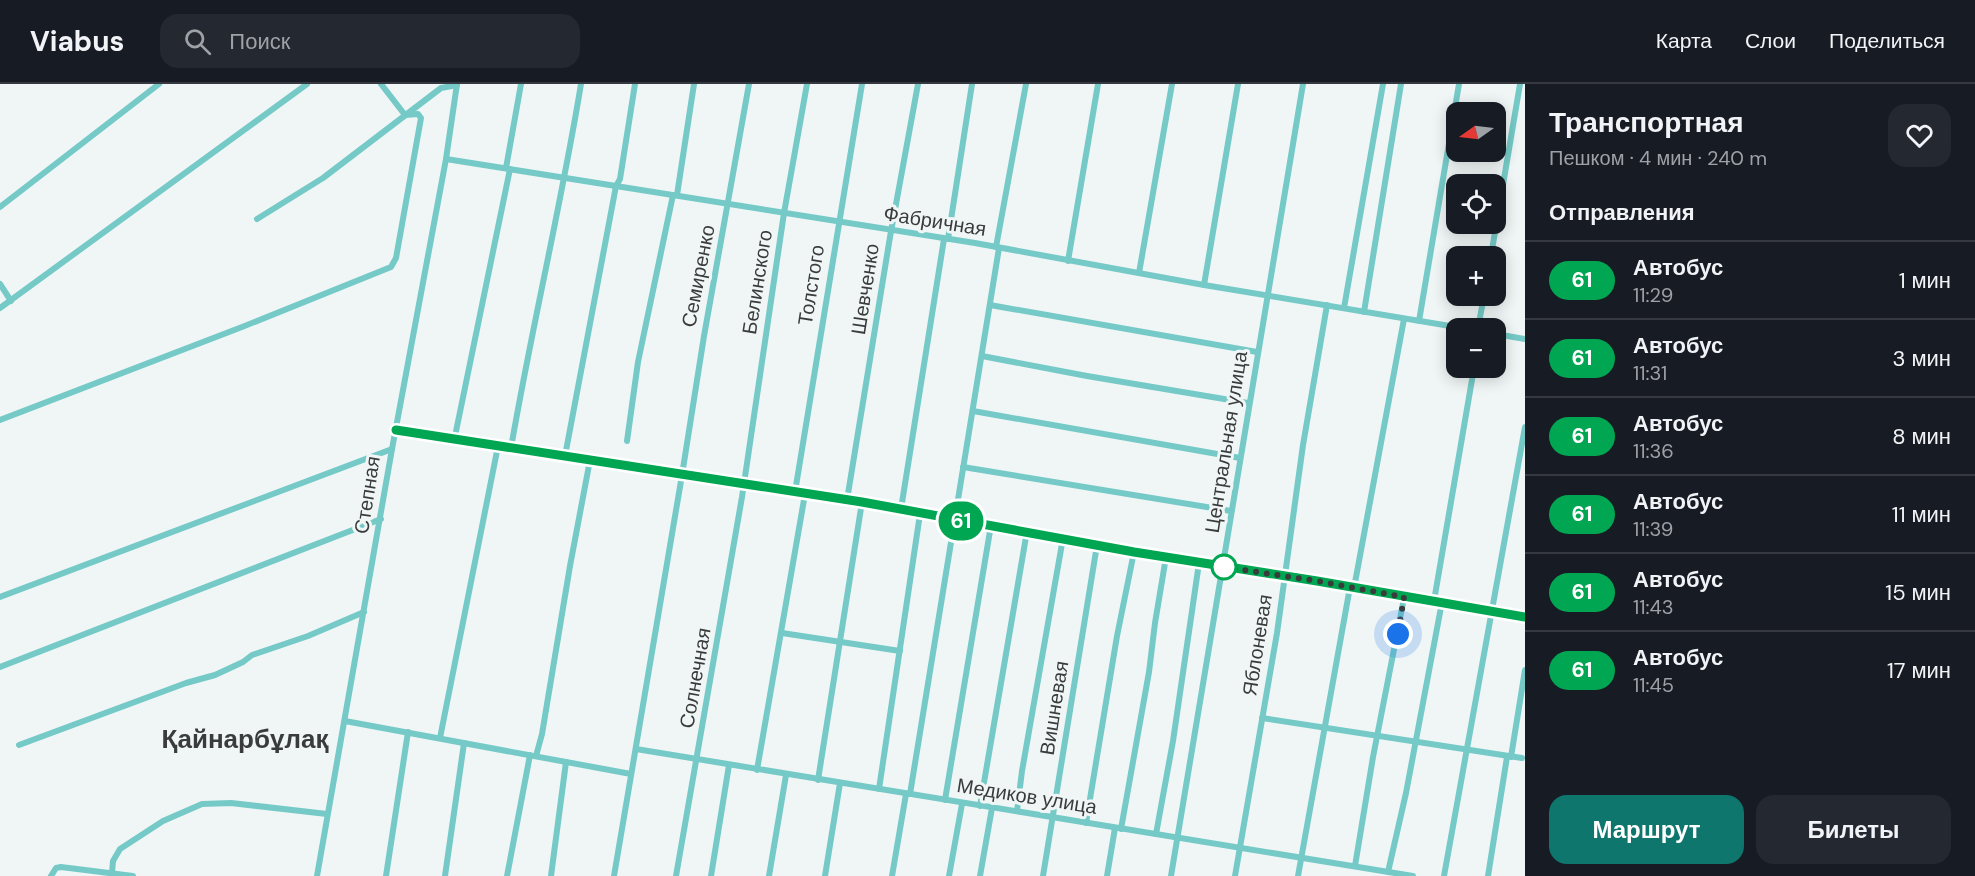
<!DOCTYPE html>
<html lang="ru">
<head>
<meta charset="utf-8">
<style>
	:root { --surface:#171b24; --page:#242831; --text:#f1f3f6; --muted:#9ea1a6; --line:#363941; --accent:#0f766e }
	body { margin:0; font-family:"DM Sans",sans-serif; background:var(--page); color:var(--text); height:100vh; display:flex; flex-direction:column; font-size:22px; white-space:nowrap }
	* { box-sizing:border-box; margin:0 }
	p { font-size:20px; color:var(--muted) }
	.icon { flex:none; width:33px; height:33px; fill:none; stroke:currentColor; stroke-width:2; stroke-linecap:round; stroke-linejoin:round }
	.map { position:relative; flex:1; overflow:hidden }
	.drawer { display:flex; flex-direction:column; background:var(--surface); width:450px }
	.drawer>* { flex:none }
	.badge { padding:0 12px; border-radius:20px; font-size:21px; line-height:39px }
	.needle { width:39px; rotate:256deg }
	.fabs { position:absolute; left:1446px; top:18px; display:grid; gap:12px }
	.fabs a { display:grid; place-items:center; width:60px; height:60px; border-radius:12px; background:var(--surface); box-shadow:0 3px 15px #0003; font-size:30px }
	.you { position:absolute; width:30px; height:30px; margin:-15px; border:4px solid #fff; border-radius:50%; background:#1a73e8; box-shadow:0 0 0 9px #1a73e833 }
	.map>.badge { position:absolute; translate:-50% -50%; box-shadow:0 0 0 3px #fff }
	h2 { padding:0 24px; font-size:22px; line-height:54px }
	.round { display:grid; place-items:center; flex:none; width:63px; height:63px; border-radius:18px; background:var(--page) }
	.headline { display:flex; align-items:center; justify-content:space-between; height:102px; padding:0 24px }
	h1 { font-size:28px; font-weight:700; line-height:45px }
	.cta { display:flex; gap:12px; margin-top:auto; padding:12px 24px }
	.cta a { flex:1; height:69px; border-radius:18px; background:var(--accent); color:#fff; font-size:24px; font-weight:700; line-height:69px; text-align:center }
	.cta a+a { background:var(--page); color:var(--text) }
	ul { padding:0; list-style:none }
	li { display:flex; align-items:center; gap:18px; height:78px; padding:0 24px; border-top:2px solid var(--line) }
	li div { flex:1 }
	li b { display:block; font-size:22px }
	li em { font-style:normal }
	li .badge { min-width:66px; font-weight:700; text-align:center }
	header { display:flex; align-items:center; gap:36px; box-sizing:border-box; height:84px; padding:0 30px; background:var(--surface); border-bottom:2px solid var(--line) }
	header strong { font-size:28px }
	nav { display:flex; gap:33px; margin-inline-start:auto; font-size:21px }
	.search { width:420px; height:54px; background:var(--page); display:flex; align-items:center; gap:15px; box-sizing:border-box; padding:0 21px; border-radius:18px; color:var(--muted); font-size:22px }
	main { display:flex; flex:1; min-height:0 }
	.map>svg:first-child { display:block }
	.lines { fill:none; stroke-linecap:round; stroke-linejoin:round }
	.minor { stroke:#75cac7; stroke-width:6 }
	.line-casing { stroke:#fff; stroke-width:14 }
	.line { stroke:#00a651; stroke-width:9 }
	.walk { stroke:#3a3c3c; stroke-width:6; stroke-dasharray:0 10.8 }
	.stop-dot { fill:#fff; stroke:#00a651; stroke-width:3 }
	.labels { text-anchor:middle; stroke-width:6; stroke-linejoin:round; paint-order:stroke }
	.street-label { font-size:20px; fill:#3a3c3c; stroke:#f0f6f6 }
	.district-label { font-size:26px; font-weight:bold; fill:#3a3c3c; stroke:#f0f6f6 }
</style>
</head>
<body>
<header>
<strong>Viabus</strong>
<div class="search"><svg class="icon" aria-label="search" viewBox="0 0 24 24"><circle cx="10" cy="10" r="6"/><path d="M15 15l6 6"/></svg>Поиск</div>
<nav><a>Карта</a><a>Слои</a><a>Поделиться</a></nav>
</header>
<main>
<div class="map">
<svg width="1525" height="792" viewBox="0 0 1525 792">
	<rect width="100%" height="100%" fill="#f0f6f6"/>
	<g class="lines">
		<!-- minor -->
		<g class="minor">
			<path d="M446,75l529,84 229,42 258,43"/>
			<path d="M506,84l15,-84"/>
			<path d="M677,111l17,-111"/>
			<path d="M0,123l159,-123"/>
			<path d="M257,135l66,-41 118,-90 16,-3"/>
			<path d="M948,155l24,-155"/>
			<path d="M996,163l30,-163"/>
			<path d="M1491,172l29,-172"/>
			<path d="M1068,177l30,-177"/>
			<path d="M1139,189l33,-189"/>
			<path d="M0,200l11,17"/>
			<path d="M1204,201l34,-201"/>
			<path d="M990,221l267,47"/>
			<path d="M0,224l307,-224"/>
			<path d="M1344,224l39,-224"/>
			<path d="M1364,228l37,-228"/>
			<path d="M1419,237l40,-237"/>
			<path d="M1478,244l6,-32"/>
			<path d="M1496,250l29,5"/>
			<path d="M982,272l105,20 161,27"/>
			<path d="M973,327l267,47"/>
			<path d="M0,336l242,-93 149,-60 5,-9 25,-140 -3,-4 -13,1 -24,-31"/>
			<path d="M396,346l466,72 272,50 183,29 208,36"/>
			<path d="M454,357l56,-272"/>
			<path d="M627,357l11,-79 35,-167"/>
			<path d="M511,364c21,-122 50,-242 70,-364"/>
			<path d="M565,372l51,-270 4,-7 15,-95"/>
			<path d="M963,383l268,44"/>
			<path d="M795,408l67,-408"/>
			<path d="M847,416l43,-263 28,-153"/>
			<path d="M901,425l43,-270"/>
			<path d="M1354,504l50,-269"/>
			<path d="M0,513l392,-148"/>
			<path d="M1434,517l40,-233"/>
			<path d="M782,549l118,18"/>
			<path d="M0,583l381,-148"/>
			<path d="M1262,634l260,40"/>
			<path d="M345,637l286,53"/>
			<path d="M440,654l58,-292"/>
			<path d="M19,661l167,-62 29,-8 28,-13 9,-7 56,-19 56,-24"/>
			<path d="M636,665l777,127"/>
			<path d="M536,672l6,-22 28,-168 20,-106"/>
			<path d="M1511,673l14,-87"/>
			<path d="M757,686l48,-276"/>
			<path d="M818,696l44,-278"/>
			<path d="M879,705l41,-275"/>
			<path d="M910,710l89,-546"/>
			<path d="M945,716l46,-275"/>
			<path d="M980,722l47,-275"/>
			<path d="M1017,727l5,-40 41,-233"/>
			<path d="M1086,739l31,-187 17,-84"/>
			<path d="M1121,745l28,-157 6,-49 11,-66"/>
			<path d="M1156,750l17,-93 26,-178"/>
			<path d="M1355,782l18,-109 31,-159"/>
			<path d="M1388,788l18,-79 36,-191"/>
			<path d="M112,789l1,-12 7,-12 43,-28 39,-17 29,-1 96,11"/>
			<path d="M51,792l5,-8 5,-1 72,9"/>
			<path d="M317,792l75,-427 54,-290 11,-75"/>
			<path d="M386,792l22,-144"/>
			<path d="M445,792l19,-133"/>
			<path d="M507,792l23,-121"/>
			<path d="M551,792l15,-114"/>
			<path d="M614,792l68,-401 22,-139 45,-252"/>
			<path d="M676,792l66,-379 42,-284 23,-129"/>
			<path d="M711,792l18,-111"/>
			<path d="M769,792l17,-101"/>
			<path d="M825,792l15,-93"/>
			<path d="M892,792l14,-82"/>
			<path d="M949,792l13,-72"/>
			<path d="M980,792l12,-68"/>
			<path d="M1043,792l54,-331"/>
			<path d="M1107,792l8,-48"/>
			<path d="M1171,792l132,-792"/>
			<path d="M1235,792l42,-243 26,-188 24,-140"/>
			<path d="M1298,792l52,-289"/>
			<path d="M1444,792l81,-449"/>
			<path d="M1488,792l19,-119"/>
		</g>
	</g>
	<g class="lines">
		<!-- line casing -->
		<g class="line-casing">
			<path id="line" d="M396,346l466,72 272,50 183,29 208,36"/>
		</g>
		<!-- line -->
		<use href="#line" class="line"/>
		<!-- walk -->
		<path class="walk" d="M1224,483l93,14 87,16 -6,37"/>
	</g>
	<!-- markers -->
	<circle class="stop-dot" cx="1224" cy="483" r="12"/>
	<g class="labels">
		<!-- street labels -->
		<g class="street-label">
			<text transform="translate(935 137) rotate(9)" y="7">Фабричная</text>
			<text transform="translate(698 192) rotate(-79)" y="7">Семиренко</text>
			<text transform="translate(757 198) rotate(-81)" y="7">Белинского</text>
			<text transform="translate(811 201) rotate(-81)" y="7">Толстого</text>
			<text transform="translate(865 205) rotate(-81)" y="7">Шевченко</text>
			<text transform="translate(1226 358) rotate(-81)" y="7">Центральная улица</text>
			<text transform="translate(367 411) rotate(-81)" y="7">Степная</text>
			<text transform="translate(1257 561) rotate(-81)" y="7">Яблоневая</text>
			<text transform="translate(695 594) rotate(-80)" y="7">Солнечная</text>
			<text transform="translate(1054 624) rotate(-81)" y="7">Вишневая</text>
			<text transform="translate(1027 712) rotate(9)" y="7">Медиков улица</text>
		</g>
		<!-- district labels -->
		<g class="district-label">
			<text x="245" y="664">Қайнарбұлақ</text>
		</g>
	</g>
</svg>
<div class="fabs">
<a><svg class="needle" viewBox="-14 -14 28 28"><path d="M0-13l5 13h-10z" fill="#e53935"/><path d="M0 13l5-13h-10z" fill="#9ea1a6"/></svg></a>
<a><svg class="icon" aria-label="locate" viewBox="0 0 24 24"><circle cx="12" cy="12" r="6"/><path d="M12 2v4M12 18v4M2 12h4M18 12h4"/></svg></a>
<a>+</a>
<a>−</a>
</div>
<div class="you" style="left:1398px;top:550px"></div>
<b class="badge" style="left:961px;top:437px;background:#00a651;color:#fff">61</b>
</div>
<section class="drawer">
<div class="headline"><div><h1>Транспортная</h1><p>Пешком · 4 мин · 240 m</p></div><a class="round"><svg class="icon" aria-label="heart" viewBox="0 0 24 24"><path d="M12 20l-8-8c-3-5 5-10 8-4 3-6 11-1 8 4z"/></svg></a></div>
<h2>Отправления</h2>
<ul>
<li><span class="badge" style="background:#00a651;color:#fff">61</span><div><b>Автобус</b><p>11:29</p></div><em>1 мин</em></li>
<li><span class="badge" style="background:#00a651;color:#fff">61</span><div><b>Автобус</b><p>11:31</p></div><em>3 мин</em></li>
<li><span class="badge" style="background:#00a651;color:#fff">61</span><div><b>Автобус</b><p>11:36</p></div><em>8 мин</em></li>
<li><span class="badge" style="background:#00a651;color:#fff">61</span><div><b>Автобус</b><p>11:39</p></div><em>11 мин</em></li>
<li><span class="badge" style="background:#00a651;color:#fff">61</span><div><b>Автобус</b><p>11:43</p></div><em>15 мин</em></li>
<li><span class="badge" style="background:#00a651;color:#fff">61</span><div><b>Автобус</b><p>11:45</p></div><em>17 мин</em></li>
</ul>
<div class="cta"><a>Маршрут</a><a>Билеты</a></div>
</section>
</main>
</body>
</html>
